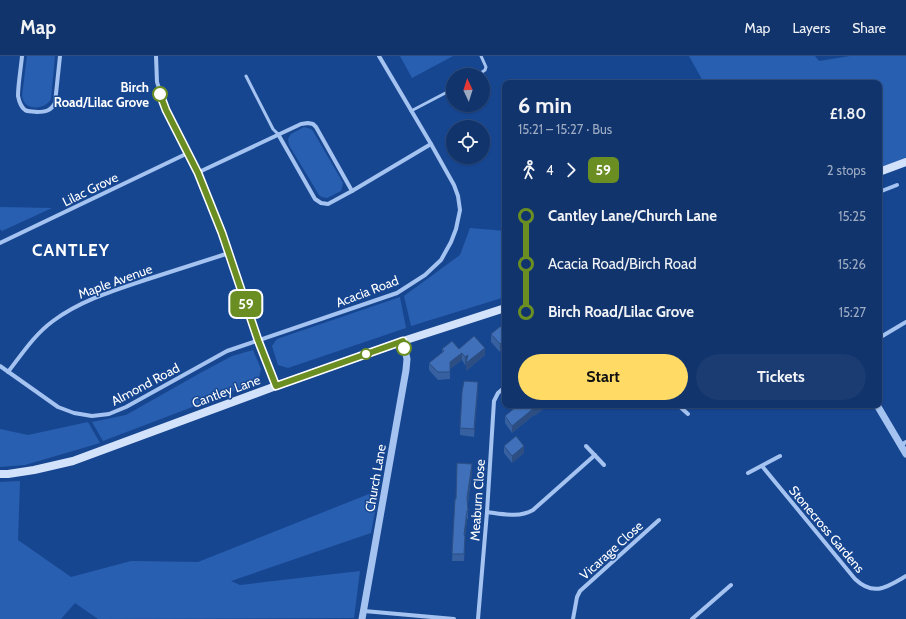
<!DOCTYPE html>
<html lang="en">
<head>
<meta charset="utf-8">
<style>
	:root { --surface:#11346d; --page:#1a3c72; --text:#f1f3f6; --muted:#9caac2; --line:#304f80; --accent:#ffda64 }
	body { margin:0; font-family:Cabin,sans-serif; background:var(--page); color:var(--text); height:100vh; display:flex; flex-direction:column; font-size:15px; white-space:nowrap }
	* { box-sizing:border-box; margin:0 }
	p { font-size:13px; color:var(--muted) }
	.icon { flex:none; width:22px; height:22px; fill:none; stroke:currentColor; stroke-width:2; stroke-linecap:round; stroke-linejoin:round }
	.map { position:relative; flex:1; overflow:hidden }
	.details { position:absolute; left:502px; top:24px; width:380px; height:328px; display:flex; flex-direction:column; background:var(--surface); border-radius:8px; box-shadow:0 1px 3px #0004,0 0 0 1px var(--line) }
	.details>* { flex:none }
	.badge { padding:0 8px; border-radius:6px; font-size:14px; line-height:26px }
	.needle { width:26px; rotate:356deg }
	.controls { position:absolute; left:446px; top:12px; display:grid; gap:8px }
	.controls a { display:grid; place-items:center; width:44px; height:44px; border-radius:50%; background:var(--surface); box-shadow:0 1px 3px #0004,0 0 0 1px var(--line); font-size:20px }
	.map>.badge { position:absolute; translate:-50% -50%; box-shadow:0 0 0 2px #fff }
	.legs { display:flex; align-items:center; gap:6px; height:44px; padding:0 16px; font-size:13px }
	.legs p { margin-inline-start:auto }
	.headline { display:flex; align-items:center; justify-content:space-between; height:68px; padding:0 16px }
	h1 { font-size:22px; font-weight:700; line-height:30px }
	.primary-button { display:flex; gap:8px; margin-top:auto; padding:8px 16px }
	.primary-button a { flex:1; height:46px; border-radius:24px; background:var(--accent); color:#111; font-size:16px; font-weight:700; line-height:46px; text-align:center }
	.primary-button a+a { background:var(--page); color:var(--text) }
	ul { padding:0 16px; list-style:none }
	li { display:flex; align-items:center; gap:14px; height:48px; font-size:15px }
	li i { display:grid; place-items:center; width:6px; height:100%; margin:0 5px; background:currentColor }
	li i::after { content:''; width:10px; height:10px; margin:-5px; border:3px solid; border-radius:50%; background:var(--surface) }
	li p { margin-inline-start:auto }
	li:first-child i { background:linear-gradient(#0000 50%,currentColor 0) }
	li:last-child i { background:linear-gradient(currentColor 50%,#0000 0) }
	header { display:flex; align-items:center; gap:24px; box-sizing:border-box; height:56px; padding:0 20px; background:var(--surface); border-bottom:1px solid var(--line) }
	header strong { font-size:19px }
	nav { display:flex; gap:22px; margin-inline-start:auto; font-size:14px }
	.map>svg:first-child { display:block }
	.green { fill:#295fb0 }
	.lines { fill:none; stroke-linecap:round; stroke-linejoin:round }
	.service { stroke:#a5c3f0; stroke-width:3 }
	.minor { stroke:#a5c3f0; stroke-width:4 }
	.tertiary { stroke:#a5c3f0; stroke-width:7 }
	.secondary { stroke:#d3e2fb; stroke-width:8 }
	.wall { fill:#36609f }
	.shaded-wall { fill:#2c4e82 }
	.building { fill:#3f70b9; stroke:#2c4e82 }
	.line-1-casing { stroke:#fff; stroke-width:9 }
	.line-1 { stroke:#6b8e23; stroke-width:6 }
	.stop-1-dot { fill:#fff; stroke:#6b8e23; stroke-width:2 }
	.labels { text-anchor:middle; stroke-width:3; stroke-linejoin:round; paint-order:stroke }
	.stop-label { font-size:13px; font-weight:bold; fill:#fff; stroke:#174691; text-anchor:end }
	.street-label { font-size:13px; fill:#fff; stroke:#174691 }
	.district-label { font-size:17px; font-weight:bold; letter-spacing:1px; fill:#fff; stroke:#174691 }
</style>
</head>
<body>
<header>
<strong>Map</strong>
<nav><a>Map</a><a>Layers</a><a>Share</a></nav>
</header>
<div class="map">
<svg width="906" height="563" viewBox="0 0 906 563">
	<rect width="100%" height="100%" fill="#174691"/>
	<!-- green -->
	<g class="green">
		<path d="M27,0h28l-4,43c-4,8 -17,11 -24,6 -3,-2 -4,-5 -5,-9z"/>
		<path d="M400,0h53l-41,22z"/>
		<path d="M689,0h126l4,5 31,-5h56v103l-27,9v-85h-175z"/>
		<path d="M304,71l7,2 2,2 30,52 -2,8 -14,7 -5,-1 -3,-2 -30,-50 -1,-6 3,-5z"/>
		<path d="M0,151l52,1 -50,23 -2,-2z"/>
		<path d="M470,172l35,3v66l-94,29 -7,-30 56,-41z"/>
		<path d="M400,241l6,31 -118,40 -10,-3 -6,-19 5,-7z"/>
		<path d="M253,294l8,19 -3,13 -155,59 -11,-19 34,-7 76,-43 30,-16z"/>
		<path d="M88,366l12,21 -75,22 -25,2v-38l28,6z"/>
		<path d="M20,425l-2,59 53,37 60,-16 67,1 181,-72 -8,43 -140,48 9,4 120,-14 -6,47 -256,1 -23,-16 -14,16h-61v-137z"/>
	</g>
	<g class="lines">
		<!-- service -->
		<g class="service">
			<path d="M478,19l7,-5 1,-3 -5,-11"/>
			<path d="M246,20l27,53 5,5"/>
			<path d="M411,55l42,-22"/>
		</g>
		<!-- minor -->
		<g class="minor">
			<path d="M22,0c-1,12 -4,28 -4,40 1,5 3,11 7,14 3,2 8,1 12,2 8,0 14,-1 18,-9l5,-47"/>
			<path d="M156,0l1,26 9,28 31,63 25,60 36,107 18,46"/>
			<path d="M278,78l37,65 6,4 7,1 24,-13 79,-47"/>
			<path d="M197,117l104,-49 7,-1 5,1 3,3 36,64"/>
			<path d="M879,136l18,-7"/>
			<path d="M0,187l188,-90"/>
			<path d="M879,282l27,-16"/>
			<path d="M0,310l58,41 16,6 18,3 17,-2 17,-7 101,-56 170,-58 28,-18 16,-15 10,-18 5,-13 4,-19 -2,-14 -4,-11 -23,-41 -52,-88"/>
			<path d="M8,316c14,-18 26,-37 45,-51 27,-20 59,-30 92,-41 28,-9 56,-18 84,-27"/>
			<path d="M678,349l10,9"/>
			<path d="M901,389l5,-3"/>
			<path d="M586,390l18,19"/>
			<path d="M762,410l93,113c19,18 32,8 51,-3"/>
			<path d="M748,417l32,-17"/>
			<path d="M487,456c16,2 32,6 46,-2l62,-55"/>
			<path d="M364,555l90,8"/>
			<path d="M478,563l9,-107 7,-111 4,-8 7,-6"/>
			<path d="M573,563l4,-22 3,-6 79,-71"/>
			<path d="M692,563l39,-34"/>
		</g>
		<!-- tertiary -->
		<g class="tertiary">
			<path d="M877,349l29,49"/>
			<path d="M362,563l44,-249 1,-11 -4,-18"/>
		</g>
		<!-- secondary -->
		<g class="secondary">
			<path d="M879,116l27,-10"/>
			<path d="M0,418h8l26,-4 39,-9 203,-75 127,-45 102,-33"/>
		</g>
	</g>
	<!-- wall -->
	<g class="wall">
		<path d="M501,270l-1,26 -9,-10v-8z"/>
		<path d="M442,293h17l26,6 -19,16v-7l-1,1 -3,-5 -12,9v10l-12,1 -9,-10v-7l13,-10z"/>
		<path d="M478,333l-4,48 -14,-2v-7z"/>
		<path d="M546,349v2l-12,9v-1l-22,18 -7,-10v-7l12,-9v-1z"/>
		<path d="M504,390l20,7 -12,10 -8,-10z"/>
		<path d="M472,416l-4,31v16h-1l-2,17v7l-1,18h-12l1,-26 3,-36z"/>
	</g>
	<!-- shaded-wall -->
	<g class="shaded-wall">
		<path d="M505,284v8l-5,4v-8z"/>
		<path d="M485,292v7l-19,16v-7l-1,1v-8l3,-2z"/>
		<path d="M462,297v7l-12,9v-7z"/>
		<path d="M478,326v7l-4,48v-8z"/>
		<path d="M540,349h6v2l-12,9v-7z"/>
		<path d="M534,352v7l-22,18v-7z"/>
		<path d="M524,390v7l-12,10v-7z"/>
		<path d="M472,408v8l-5,34v-8z"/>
		<path d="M467,455v8l-3,24v-8z"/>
		<path d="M465,480v7l-1,18v-7z"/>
	</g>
	<!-- building -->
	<g class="building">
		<path d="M501,270l4,4v10l-5,4 -9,-10z"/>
		<path d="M474,280l11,12 -19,15 2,-8 -3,2 -3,-4 -12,9v10h-12l-9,-9 15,-12 -2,-2 10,-8 7,8z"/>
		<path d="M464,325l14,1 -4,47 -14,-1 2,-36z"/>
		<path d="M517,349h23l-6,4v-1l-22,18 -7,-10 12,-10z"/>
		<path d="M516,380l8,10 -12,10 -8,-10z"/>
		<path d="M457,407l15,1 -5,34 1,13h-1l-3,24 1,1 -1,18h-12l1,-19 2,-36h1z"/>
	</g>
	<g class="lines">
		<!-- line-1 casing -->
		<g class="line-1-casing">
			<path id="line-1" d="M160,38l6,16 32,63 24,60 36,107 18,46 127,-45 1,7"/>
		</g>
		<!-- line-1 -->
		<use href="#line-1" class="line-1"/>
	</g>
	<!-- markers -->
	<g class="stop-1-dot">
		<circle cx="160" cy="38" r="7"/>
		<circle cx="404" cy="292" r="7"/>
		<circle cx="366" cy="298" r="5"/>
	</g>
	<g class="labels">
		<!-- stop labels -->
		<g class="stop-label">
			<text x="149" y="36">Birch<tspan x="149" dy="15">Road/Lilac Grove</tspan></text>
		</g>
		<!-- street labels -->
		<g class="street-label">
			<text transform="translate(90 133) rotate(-26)" y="5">Lilac Grove</text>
			<text transform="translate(115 225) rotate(-20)" y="5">Maple Avenue</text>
			<text transform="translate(367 235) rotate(-21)" y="5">Acacia Road</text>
			<text transform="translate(145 328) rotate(-28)" y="5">Almond Road</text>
			<text transform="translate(226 335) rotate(-20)" y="5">Cantley Lane</text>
			<text transform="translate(375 422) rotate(-80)" y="5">Church Lane</text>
			<text transform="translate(477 444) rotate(-86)" y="5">Meaburn Close</text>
			<text transform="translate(827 473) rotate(50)" y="5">Stonecross Gardens</text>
			<text transform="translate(611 494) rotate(-42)" y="5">Vicarage Close</text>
		</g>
		<!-- district labels -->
		<g class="district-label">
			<text x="71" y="200">CANTLEY</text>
		</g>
	</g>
</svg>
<div class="controls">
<a><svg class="needle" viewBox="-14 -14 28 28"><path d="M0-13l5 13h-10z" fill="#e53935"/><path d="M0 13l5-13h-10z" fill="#9caac2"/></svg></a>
<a><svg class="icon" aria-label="locate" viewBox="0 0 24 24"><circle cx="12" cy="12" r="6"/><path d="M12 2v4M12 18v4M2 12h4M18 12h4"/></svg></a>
</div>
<b class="badge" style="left:246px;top:248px;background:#6b8e23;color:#fff">59</b>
<section class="details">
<div class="headline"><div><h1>6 min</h1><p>15:21 – 15:27 · Bus</p></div><b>£1.80</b></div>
<div class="legs"><svg class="icon" aria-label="walk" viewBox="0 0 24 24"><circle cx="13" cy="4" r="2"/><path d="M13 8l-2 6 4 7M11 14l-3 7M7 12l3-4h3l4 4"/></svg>4<svg class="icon" aria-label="forward" viewBox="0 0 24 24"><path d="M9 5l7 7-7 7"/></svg><b class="badge" style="background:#6b8e23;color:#fff">59</b><p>2 stops</p></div>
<ul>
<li><i style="color:#6b8e23"></i><b>Cantley Lane/Church Lane</b><p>15:25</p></li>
<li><i style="color:#6b8e23"></i><span>Acacia Road/Birch Road</span><p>15:26</p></li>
<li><i style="color:#6b8e23"></i><b>Birch Road/Lilac Grove</b><p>15:27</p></li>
</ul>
<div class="primary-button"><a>Start</a><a>Tickets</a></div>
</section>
</div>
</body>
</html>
